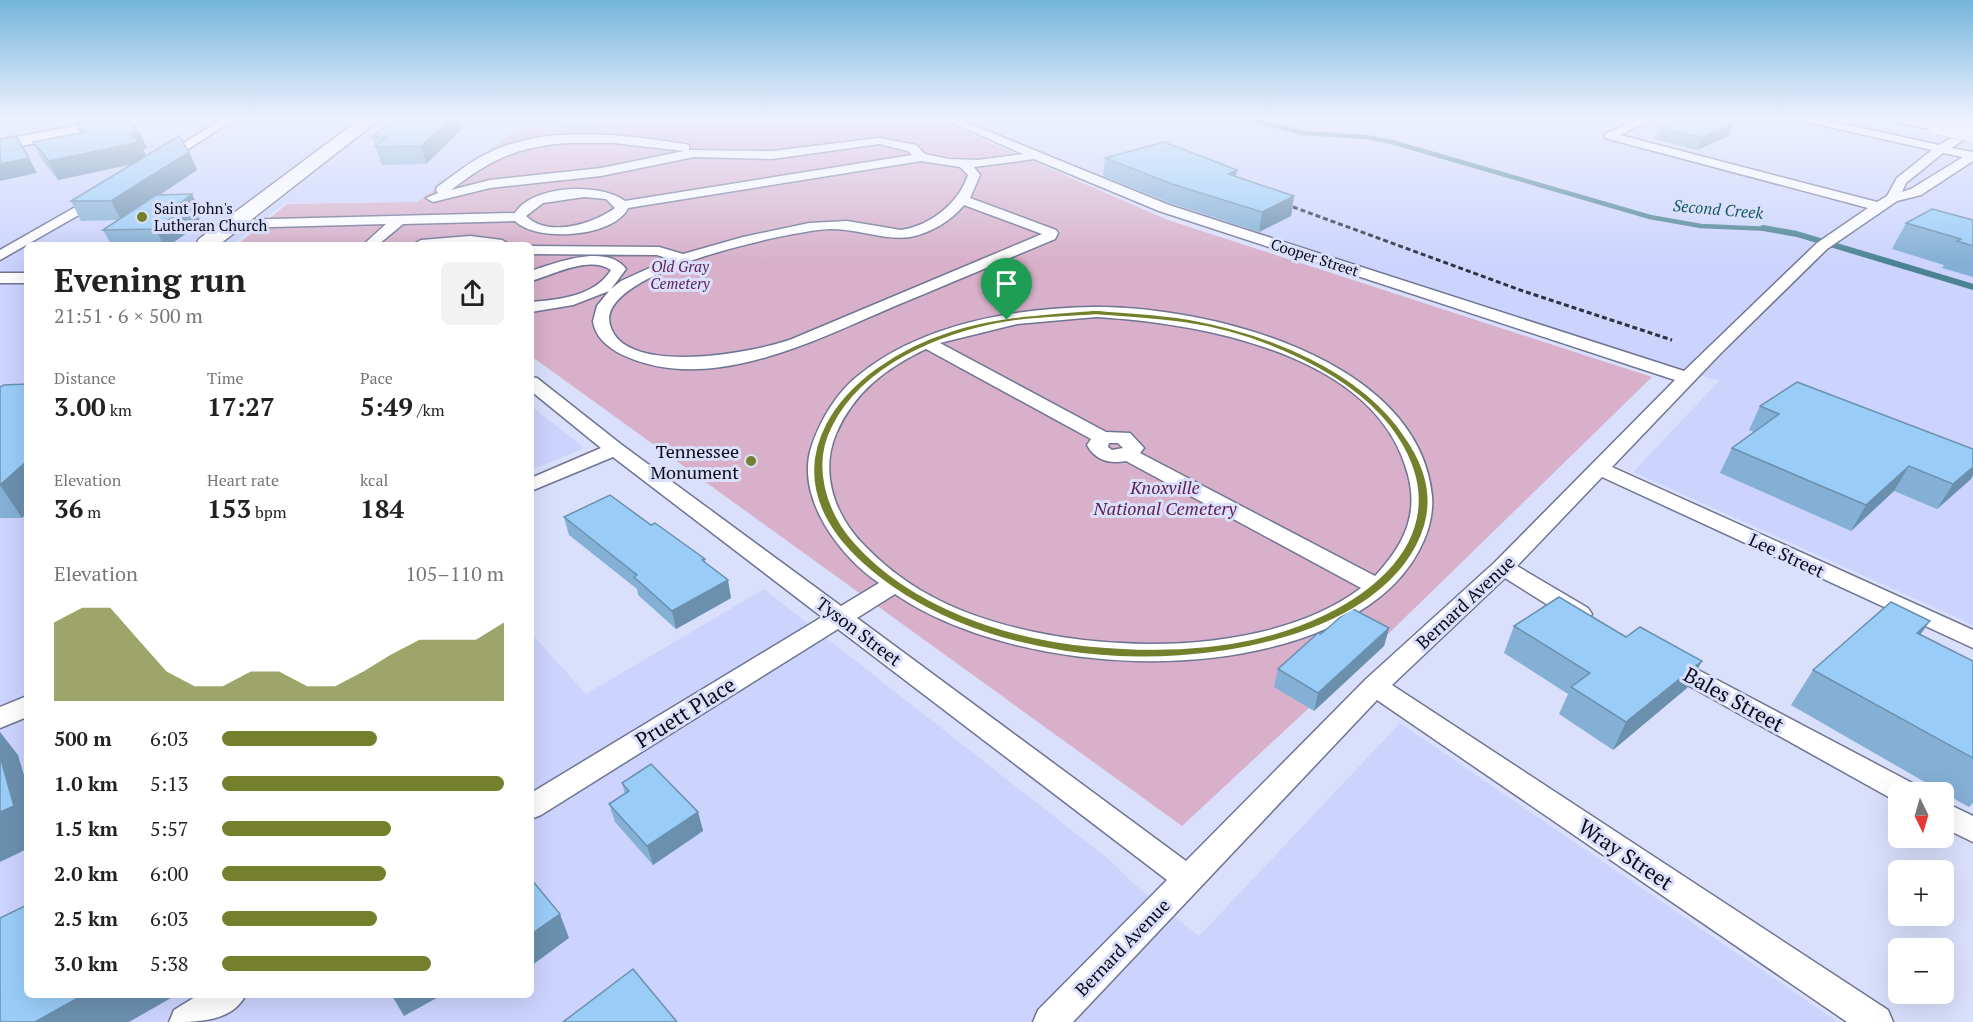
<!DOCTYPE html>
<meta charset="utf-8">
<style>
body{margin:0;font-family:"PT Serif",serif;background:#f2f2f2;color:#222;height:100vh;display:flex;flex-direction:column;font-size:22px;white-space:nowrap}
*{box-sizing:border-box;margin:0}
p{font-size:20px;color:#767676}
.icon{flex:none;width:33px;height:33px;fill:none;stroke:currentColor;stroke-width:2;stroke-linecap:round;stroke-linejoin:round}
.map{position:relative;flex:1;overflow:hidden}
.panel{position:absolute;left:24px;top:242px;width:510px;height:756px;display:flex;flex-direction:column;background:#fff;border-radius:9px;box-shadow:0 6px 24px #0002}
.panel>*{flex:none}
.needle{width:39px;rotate:175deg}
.controls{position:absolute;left:1888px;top:782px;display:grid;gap:12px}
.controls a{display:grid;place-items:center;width:66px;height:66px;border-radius:9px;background:#fff;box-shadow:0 6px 24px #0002;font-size:30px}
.pin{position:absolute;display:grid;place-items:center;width:51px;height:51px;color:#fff;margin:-62px -26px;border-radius:50% 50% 50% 0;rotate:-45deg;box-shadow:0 0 6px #0007}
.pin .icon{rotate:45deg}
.round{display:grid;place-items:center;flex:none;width:63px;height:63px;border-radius:9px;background:#f2f2f2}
.head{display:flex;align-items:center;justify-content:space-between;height:102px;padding:0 30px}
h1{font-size:33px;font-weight:700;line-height:45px}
.stats{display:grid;grid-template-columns:repeat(3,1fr);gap:9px;height:102px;padding:6px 30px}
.stats div{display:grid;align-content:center}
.stats b{font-size:26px;font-weight:700}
.stats small{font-size:16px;font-weight:400}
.stats p{font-size:16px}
.chart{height:168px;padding:12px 30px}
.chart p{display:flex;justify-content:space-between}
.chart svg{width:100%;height:108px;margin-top:6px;fill:#75802c;opacity:.7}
ul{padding:0 30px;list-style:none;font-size:20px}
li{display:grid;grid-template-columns:96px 72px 1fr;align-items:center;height:45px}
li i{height:15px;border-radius:8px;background:#75802c}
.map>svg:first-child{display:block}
.built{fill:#ccd4fe}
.green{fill:#d8b0c9}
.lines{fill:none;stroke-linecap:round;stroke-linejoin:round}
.stream-far1{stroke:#4b8392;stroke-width:4.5}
.stream{stroke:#4b8392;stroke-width:6}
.street-casing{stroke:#6e7493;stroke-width:3}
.secondary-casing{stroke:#6e7493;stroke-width:3}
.primary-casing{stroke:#6e7493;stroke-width:3}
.highway-casing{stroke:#6e7493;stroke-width:3}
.street{fill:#fff;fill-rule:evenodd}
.secondary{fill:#fff;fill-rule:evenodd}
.primary{fill:#fff;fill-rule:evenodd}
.highway{fill:#fff;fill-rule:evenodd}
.rail{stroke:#2f3241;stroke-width:3;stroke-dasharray:5 3;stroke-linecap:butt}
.highway-bridge-casing{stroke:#6e7493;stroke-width:21;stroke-linecap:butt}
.highway-bridge{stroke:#fff;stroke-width:20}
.wall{fill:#84b0d5}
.shaded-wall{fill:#6b90ae}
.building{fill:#99cdf8;stroke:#6b90ae;stroke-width:1.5}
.route{fill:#75802c;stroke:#fff;stroke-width:1.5;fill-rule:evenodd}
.poi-dot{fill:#75802c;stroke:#dae0fc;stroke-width:2}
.labels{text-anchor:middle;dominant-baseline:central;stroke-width:6;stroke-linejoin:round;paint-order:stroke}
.far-poi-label{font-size:15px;fill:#090b17;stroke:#dae0fc;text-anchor:start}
.far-street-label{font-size:15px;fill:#090b17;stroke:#dae0fc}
.far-park-label{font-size:15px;font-style:italic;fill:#5f1e4d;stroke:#dae0fc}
.far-water-label{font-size:16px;font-style:italic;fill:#175a66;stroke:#dae0fc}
.poi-label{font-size:18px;fill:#090b17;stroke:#dae0fc;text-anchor:end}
.park-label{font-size:18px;font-style:italic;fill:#5f1e4d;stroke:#dae0fc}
.street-label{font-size:18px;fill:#090b17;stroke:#dae0fc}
.near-street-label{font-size:21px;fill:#090b17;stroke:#dae0fc}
</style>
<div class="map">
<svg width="1973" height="1022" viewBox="0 0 1973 1022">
<rect width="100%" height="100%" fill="#dae0fc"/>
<!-- built -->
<g class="built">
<path d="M0 119H936L943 122 520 128 417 202 285 203 233 244H27V994H531V633L586 694 764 589 1111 861 1134 884 1199 936 1400 723 1838 1022H0Z"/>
<path d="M959 119H1855L1973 144V625L1633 472 1719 381 1173 208Z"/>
<path d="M531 406 582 446 580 450 531 470Z"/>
</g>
<!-- green -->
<path class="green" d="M943 122 1168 220 1652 377 1381 641 1182 826 531 356V244H238L287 204 417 202 520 128Z"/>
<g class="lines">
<!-- stream-far1 -->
<path class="stream-far1" d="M1249 119 1303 133 1366 137 1392 142 1650 217 1701 226 1771 229"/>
<!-- stream -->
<path class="stream" d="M1763 228 1797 234 1973 287"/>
<defs>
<g id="street">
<path d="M127 119H140L134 122Z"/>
<path d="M222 119H235L165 164 155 161Z"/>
<path d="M772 119H791L768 124 766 122Z"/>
<path d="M943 119H958L1169 205 1684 371 1817 243 1868 208 1605 138V134L1639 119H1652L1620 135 1877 202 1887 196 1897 178 1932 150 1807 122 1802 119H1820L1939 145 1973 126V134L1951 148 1973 152V161L1921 195 1897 201 1827 249 1720 354 1612 467 1973 630V648L1602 477 1517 566 1588 608 1592 614 1588 620 1580 622 1572 620 1505 578 1392 685 1888 1010 1893 1022H1847L1377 700 1073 1022H1033L1038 1010 1167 880 838 629 541 815 531 819V793L822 617 613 457 531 491V478L601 448 531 391V377L537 378 622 445 841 606 879 583C839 556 794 496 812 445 821 419 837 392 859 375 922 324 1015 308 1094 307 1208 306 1419 358 1432 496 1435 534 1410 573 1381 596 1264 690 1015 676 895 594L857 618 1186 861 1366 679 1495 562 1675 380 1159 211 1034 159 974 167 980 175 970 198 1056 230 1058 233 1055 239C1002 261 949 284 895 306 818 339 711 395 625 356 610 349 595 338 593 321L597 306 609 291 573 305 531 312V302C559 300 595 296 611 270 589 255 553 275 531 281V271C556 263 606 243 626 269L611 289 621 281 669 259 657 255 531 254V246L659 247 683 254 743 237 809 223 847 221 901 230C930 226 959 203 968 175L960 167 921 161 628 208C615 237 537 243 515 221L403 224 379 244H364L386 224 234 228 227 224 234 220 515 213C532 185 600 182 625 201L912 155 908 151 879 144 772 159 694 157 601 176 490 188 433 202 426 198 438 193 436 190 437 187C453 176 469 162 486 154 546 124 622 135 685 144L689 145V150L772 151 879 138 916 145 925 154 949 159 978 160 1023 154ZM564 143H614L684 151 601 168 490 180 451 190C490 160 514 148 564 143ZM1943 153 1963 157 1911 189 1902 192 1906 183ZM584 197 606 199 615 208C593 224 548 238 526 216L543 203ZM964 205 1042 234 792 339C757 352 624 378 610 325 595 272 791 231 829 229 856 228 886 241 910 237 931 233 951 221 964 205ZM1096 317C1198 323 1368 352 1405 465 1421 510 1406 543 1375 576L1140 453 1144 448 1130 433 1106 432 940 343 1017 324ZM926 349 1091 439 1087 445C1095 460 1109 464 1126 461L1361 588C1257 667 1039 656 929 595 903 581 881 563 861 542 834 513 820 472 836 434 854 392 886 368 926 349ZM1109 443H1118L1123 448 1112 450 1108 447Z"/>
<path d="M100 193 107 197 105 200 0 260V250Z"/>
<path d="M470 236 502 240 509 244H414L421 240Z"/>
<rect x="0" y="273" width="27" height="10"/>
<path d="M1668 654 1914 784 1918 792H1899V802L1894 800 1659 669 1656 663 1659 657Z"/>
<path d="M27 696V717L0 728V707Z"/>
<path d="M1944 802 1973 816V842L1944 828Z"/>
<path d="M200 994H246C233 1022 198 1022 169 1022L174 1010Z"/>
</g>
<path id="secondary" d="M112 119H142L134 124 0 150V140Z"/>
<path id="primary" d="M360 119H380L220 244H196L199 239Z"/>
<path id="highway" d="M1895 119H1973V125L1946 124 1944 129 1938 130 1898 123Z"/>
</defs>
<!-- street casing -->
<use href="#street" class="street-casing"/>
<!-- secondary casing -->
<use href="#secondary" class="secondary-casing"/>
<!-- primary casing -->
<use href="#primary" class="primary-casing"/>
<!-- highway casing -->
<use href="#highway" class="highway-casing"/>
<!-- street -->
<use href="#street" class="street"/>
<!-- secondary -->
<use href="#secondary" class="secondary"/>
<!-- primary -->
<use href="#primary" class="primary"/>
<!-- highway -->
<use href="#highway" class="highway"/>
<!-- rail -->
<path class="rail" d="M1293 207 1523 291 1672 340"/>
<defs>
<path id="highway-bridge" d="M1938 125 1973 132"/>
</defs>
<!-- highway-bridge casing -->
<use href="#highway-bridge" class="highway-bridge-casing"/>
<!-- highway-bridge -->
<use href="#highway-bridge" class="highway-bridge"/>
</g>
<!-- wall -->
<g class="wall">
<path d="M395 119H458L461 130 426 164 382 165 372 137Z"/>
<path d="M75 122 139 131 147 148 143 149 146 156 197 170 160 195 201 214 198 216 201 223 171 244H111L103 230 117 220 81 221 71 201 133 164 58 180 42 160 33 142 80 133Z"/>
<path d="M1659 127 1729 136 1697 150 1654 139Z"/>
<path d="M1105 158 1236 177 1294 196 1291 216 1259 232 1170 203 1103 176Z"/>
<path d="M1973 220V277L1942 268 1944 265 1892 249 1906 223Z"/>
<path d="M0 387 22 518H0Z"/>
<path d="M1760 406 1971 479 1937 509 1894 491 1851 531 1720 473 1732 448 1754 432 1749 430Z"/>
<path d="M564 517 651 525 705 559V562L731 598 676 629 638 595 637 589 569 535Z"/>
<path d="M1514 626 1626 637 1702 661 1687 688 1613 750 1559 714 1568 694 1504 653Z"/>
<path d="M1389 628 1384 646 1314 711 1274 687 1278 669Z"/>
<path d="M1920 634 1973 661V803L1969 807 1944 793V792H1942L1791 705 1813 670Z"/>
<path d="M622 783 698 812 703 831 653 865 615 822 609 804 625 794Z"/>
</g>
<!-- shaded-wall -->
<g class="shaded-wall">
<path d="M451 119H458L461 130 426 164 421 146Z"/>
<path d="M1734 124 1729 136 1697 150 1701 138Z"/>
<path d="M139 131 147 148 143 149 148 160 146 161 58 180 49 161 129 133Z"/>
<path d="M189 152 197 170 121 220 111 201Z"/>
<path d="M29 158 37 173 0 181V164Z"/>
<path d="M1237 170 1234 189 1228 174Z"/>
<path d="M192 194 201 214 198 216 201 223 171 244H163L156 229 180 203Z"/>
<path d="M1294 196 1291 216 1259 232 1262 212Z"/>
<path d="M27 461V513L22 518 0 485Z"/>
<path d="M1909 466 1894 491 1851 531 1866 505Z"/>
<path d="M1973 467V475L1971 479 1937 509 1953 484Z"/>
<path d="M728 580 731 598 676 629 672 611Z"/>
<path d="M1930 621 1906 655 1917 633Z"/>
<path d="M1389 628 1384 646 1314 711 1318 693Z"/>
<path d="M1702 661 1687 688 1613 750 1626 722Z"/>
<path d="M0 732 18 755 27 785V849L0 862Z"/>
<path d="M698 812 703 831 653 865 647 846Z"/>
<path d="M560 914 569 938 531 966V934Z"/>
<path d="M85 994H178L129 1022H35Z"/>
<path d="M391 994H444L404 1016Z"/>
</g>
<!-- building -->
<g class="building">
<path d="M92 119H126L139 131 129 133 139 142 49 161 33 142 85 132 75 122Z"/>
<path d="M395 119H451L421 146 375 147 387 137H372Z"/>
<path d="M1680 119H1711L1734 124 1701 138 1659 127Z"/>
<path d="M16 136 29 158 0 164V139Z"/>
<path d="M179 136 189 152 111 201H71Z"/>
<path d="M1164 142 1237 170 1228 174 1294 196 1262 212 1172 184 1105 158Z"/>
<path d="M192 194 180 203H192L156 229 103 230 156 195Z"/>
<path d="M1932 209 1973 220V246L1957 241 1961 239 1906 223Z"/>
<path d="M1797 382 1973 449V467L1953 484 1909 466 1866 505 1732 448 1779 414 1760 406Z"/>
<path d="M27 384V461L0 485V387L4 385Z"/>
<path d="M610 495 651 525 655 523 705 559 702 560 728 580 672 611 634 577 637 575 564 517Z"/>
<path d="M1559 597 1626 637 1640 627 1702 661 1626 722 1571 687 1590 673 1514 626Z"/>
<path d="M1891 602 1930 621 1917 633 1973 661V758L1813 670Z"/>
<path d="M1351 608 1389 628 1318 693 1278 669 1318 633 1321 634Z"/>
<path d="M0 756 14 806 0 812Z"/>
<path d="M651 764 698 812 647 846 609 804 629 791 622 783Z"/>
<path d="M531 879 560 914 531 934Z"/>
<path d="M27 905V994H85L35 1022H0V918Z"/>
<path d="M633 969 677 1022H563Z"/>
</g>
<!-- sky -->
<linearGradient id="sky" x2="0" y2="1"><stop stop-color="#74b5db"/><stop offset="0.45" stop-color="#eef1fe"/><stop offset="1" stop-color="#eef1fe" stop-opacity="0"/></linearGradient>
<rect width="1973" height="262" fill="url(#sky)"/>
<!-- route -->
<path class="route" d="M1096 310C1127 313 1158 314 1188 319 1266 333 1361 369 1406 438 1424 464 1434 493 1425 525 1407 586 1343 620 1287 637 1154 677 969 660 862 563 755 466 843 365 951 331 998 316 1047 314 1096 310ZM1096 315C1126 317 1156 319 1185 323 1257 333 1357 375 1397 437 1467 545 1347 619 1253 639 1200 651 1144 651 1090 646 1006 638 912 607 855 543 827 512 812 465 833 426 864 365 942 333 1007 322 1036 317 1067 317 1096 315Z"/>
<!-- markers -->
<g class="poi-dot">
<circle cx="142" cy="217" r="6"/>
<circle cx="751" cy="461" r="6"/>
</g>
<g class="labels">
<!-- far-poi labels -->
<g class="far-poi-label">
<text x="154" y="208">Saint John's<tspan x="154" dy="17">Lutheran Church</tspan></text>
</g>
<!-- far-street labels -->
<g class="far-street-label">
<text transform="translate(1315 257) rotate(18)">Cooper Street</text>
</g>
<!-- far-park labels -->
<g class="far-park-label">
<text x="680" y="266">Old Gray<tspan x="680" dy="17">Cemetery</tspan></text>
</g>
<!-- far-water labels -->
<g class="far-water-label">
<text transform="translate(1718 209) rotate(5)">Second Creek</text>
</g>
<!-- poi labels -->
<g class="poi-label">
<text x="739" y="451">Tennessee<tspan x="739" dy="21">Monument</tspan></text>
</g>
<!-- park labels -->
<g class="park-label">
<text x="1165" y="487">Knoxville<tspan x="1165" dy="21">National Cemetery</tspan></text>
</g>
<!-- street labels -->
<g class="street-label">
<text transform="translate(1787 555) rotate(25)">Lee Street</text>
<text transform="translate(1465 602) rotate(-43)">Bernard Avenue</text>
<text transform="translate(859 631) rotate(37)">Tyson Street</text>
<text transform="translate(1122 947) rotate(-46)">Bernard Avenue</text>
</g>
<!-- near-street labels -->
<g class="near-street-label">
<text transform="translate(1734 699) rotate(29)">Bales Street</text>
<text transform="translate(685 712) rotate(-32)">Pruett Place</text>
<text transform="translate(1626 854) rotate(34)">Wray Street</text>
</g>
</g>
</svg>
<div class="controls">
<a><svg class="needle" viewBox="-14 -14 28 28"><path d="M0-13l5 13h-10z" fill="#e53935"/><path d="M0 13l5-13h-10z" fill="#767676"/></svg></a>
<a>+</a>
<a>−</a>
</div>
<div class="pin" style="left:1007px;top:320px;background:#1e9e55"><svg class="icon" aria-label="arrive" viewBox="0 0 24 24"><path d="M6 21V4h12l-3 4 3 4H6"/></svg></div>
<section class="panel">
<div class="head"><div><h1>Evening run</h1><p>21:51 · 6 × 500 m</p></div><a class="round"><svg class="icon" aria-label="share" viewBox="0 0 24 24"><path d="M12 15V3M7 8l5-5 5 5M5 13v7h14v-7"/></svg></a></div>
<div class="stats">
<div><p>Distance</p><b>3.00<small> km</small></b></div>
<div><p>Time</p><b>17:27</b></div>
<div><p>Pace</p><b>5:49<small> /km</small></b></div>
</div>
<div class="stats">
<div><p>Elevation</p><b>36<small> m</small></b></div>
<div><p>Heart rate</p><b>153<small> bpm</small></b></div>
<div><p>kcal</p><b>184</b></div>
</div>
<div class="chart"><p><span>Elevation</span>105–110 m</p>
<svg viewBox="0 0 160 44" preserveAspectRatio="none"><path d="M0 44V12L10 6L20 6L30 19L40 32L50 38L60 38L70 32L80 32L90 38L100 38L110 32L120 25L130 19L140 19L150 19L160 12V44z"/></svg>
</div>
<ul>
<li><b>500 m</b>6:03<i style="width:55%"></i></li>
<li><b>1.0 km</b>5:13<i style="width:100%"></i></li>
<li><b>1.5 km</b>5:57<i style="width:60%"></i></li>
<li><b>2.0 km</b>6:00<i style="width:58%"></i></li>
<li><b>2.5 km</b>6:03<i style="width:55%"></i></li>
<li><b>3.0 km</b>5:38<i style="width:74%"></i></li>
</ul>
</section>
</div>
